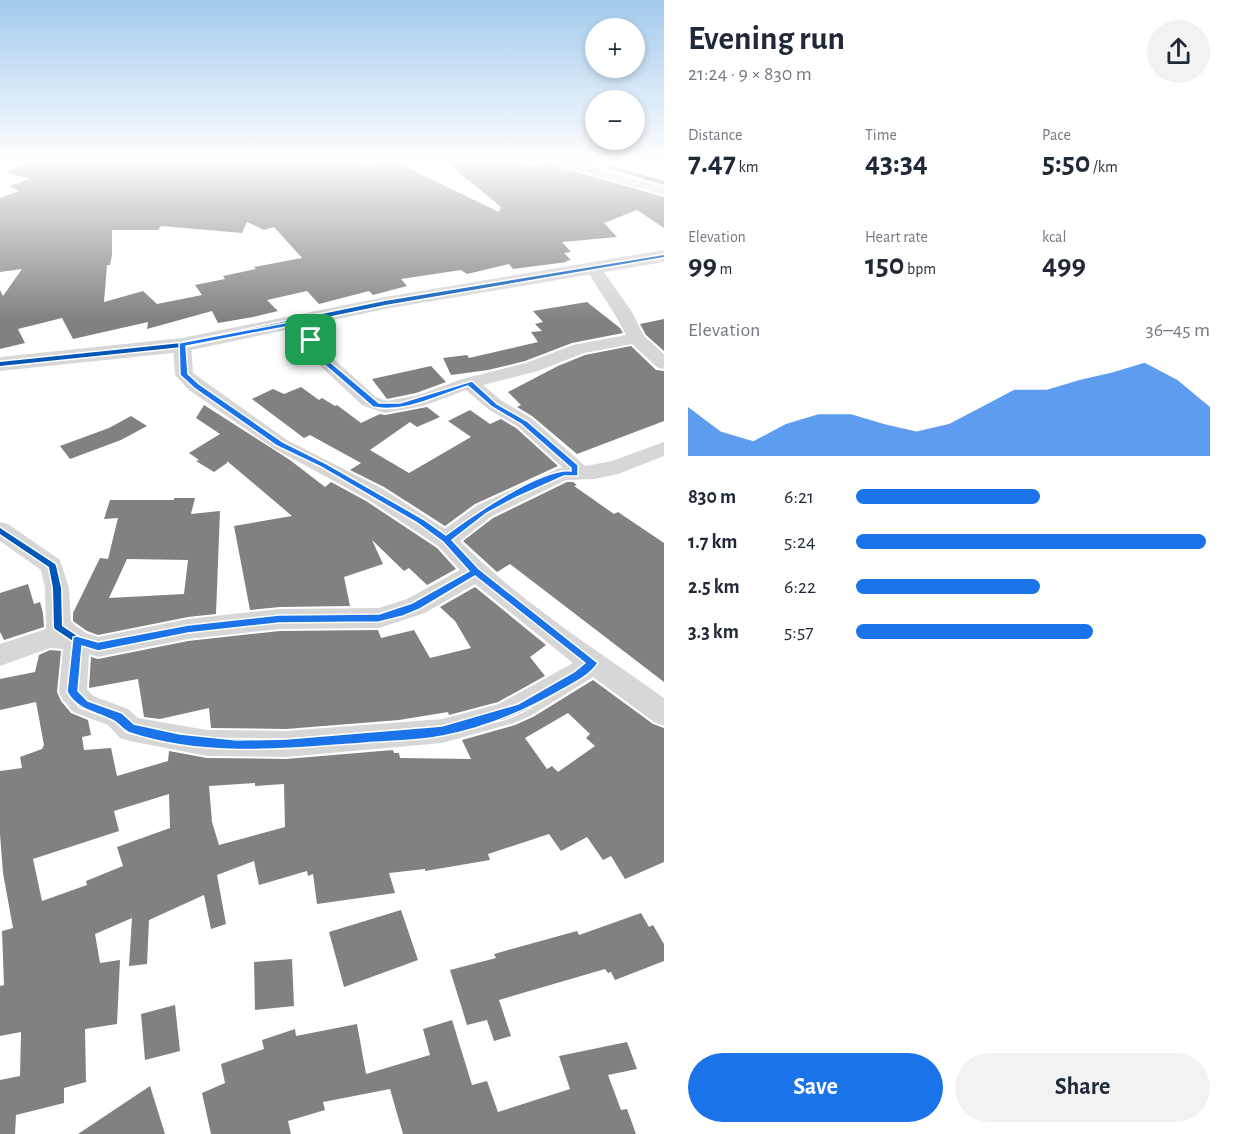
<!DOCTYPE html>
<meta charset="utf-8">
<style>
body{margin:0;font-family:"Alegreya Sans",sans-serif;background:#f2f2f3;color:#1f2937;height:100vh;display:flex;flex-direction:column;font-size:22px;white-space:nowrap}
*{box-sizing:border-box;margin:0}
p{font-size:20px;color:#747a83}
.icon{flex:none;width:33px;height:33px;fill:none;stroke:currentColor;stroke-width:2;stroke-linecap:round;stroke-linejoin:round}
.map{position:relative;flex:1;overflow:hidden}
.side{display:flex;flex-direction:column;background:#fff;width:570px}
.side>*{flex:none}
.buttons{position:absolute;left:585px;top:18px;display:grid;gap:12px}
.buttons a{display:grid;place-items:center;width:60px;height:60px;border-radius:50%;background:#fff;box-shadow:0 3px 9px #0003;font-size:30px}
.pin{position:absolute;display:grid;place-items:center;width:51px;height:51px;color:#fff;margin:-26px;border-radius:12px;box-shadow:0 3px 9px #0006}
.round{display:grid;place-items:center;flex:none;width:63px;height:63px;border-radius:32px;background:#f2f2f3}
.headline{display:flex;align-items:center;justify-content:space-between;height:102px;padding:0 24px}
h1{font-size:33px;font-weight:700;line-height:45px}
.stats{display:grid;grid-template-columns:repeat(3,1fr);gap:9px;height:102px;padding:6px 24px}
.stats div{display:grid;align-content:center}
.stats b{font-size:30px;font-weight:700}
.stats small{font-size:16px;font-weight:400}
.stats p{font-size:16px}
.chart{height:168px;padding:12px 24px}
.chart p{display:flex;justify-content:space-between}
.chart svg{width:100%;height:108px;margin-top:6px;fill:#1a73e8;opacity:.7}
.button{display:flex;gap:12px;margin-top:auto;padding:12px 24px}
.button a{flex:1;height:69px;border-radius:36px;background:#1a73e8;color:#fff;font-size:24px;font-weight:700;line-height:69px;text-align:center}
.button a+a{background:#f2f2f3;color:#1f2937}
ul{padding:0 24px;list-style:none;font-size:20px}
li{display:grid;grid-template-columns:96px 72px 1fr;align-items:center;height:45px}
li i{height:15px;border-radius:8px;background:#1a73e8}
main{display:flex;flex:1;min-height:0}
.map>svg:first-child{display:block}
.building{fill:#818181;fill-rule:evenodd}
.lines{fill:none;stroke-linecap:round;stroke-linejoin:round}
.minor{fill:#d7d7d7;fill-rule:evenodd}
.tertiary{fill:#d7d7d7;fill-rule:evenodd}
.cycleway-casing{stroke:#fff;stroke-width:3}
.cycleway{fill:#0057b8;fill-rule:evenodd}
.route{fill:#1a73e8;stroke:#fff;stroke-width:1.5;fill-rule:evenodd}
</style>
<main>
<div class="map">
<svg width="664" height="1134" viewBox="0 0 664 1134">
<rect width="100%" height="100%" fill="#fff"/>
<!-- building -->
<g class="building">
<path d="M31 161H362L363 167 383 161H393L499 212 501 207 445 161H516L533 167 549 162 555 166 664 197V228L637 210 604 223 617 237 562 242 571 252 564 253 571 260 566 261 567 262 513 269 509 264 467 274 461 270 401 279 407 286 373 295 369 291 319 304 307 291 267 300 278 311 253 317 218 323 212 311 147 329 148 322 73 339 62 318 18 329 25 343 0 349V290L3 296 22 269 0 272V198L19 191 9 186 30 179 5 172ZM247 222 264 230 274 227 302 258 254 267 256 269 223 276 225 279 195 285 202 295 157 304 143 291 104 302 107 265H110L112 255V230H158L161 226 242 233Z"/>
<path d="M612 166 664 181V185L607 168Z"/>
<path d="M587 302 620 328 623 333 572 343 525 361 488 370 451 375 443 358 467 355 469 358 538 342 531 332 542 331 535 324 543 322 533 311Z"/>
<path d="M664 319V351L646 335 640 324Z"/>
<path d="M631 346 656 370 664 371V421L577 454 532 416 517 407 521 405 508 392 558 366 585 355Z"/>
<path d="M431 366 446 382 416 393 387 399 372 379Z"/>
<path d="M301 387 319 400 322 398 335 406 337 405 361 423 380 414 385 415 427 407 440 417 417 427 410 422 370 450 409 473 471 437 448 421 470 410 490 424 501 419 516 428 558 466 475 504 445 526 384 487 350 470 361 463 310 435 304 438 252 399 273 389 284 394Z"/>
<path d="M204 405 290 460 325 487 331 482 366 501 437 548 456 569 427 585 409 568 404 571 372 540 383 564 344 577 350 606 280 607 250 610 234 526 292 516 227 461V463L214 472 196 461 199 460 189 453 220 434 196 418Z"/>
<path d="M131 416 147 426 121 440 70 459 60 446 109 428Z"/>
<path d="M567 482H573L577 485 574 486 614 514 618 512 664 543V682L510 564 497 572 463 541 493 518Z"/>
<path d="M174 498H195L191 514 220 511 216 614 188 617 98 635 87 631 73 621V613L100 558 108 559 118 518 104 519 110 500H174ZM127 559 188 560 184 594 109 598Z"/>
<path d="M28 584 34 604 40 602 43 613 44 627 4 640 0 632V593Z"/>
<path d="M475 587 546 645 530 657 545 676 498 702 449 715 448 712 399 720 286 729 211 728 209 708 160 719 144 717 138 679 89 688 91 657 98 659 188 641 280 631 378 630 381 638 414 630 430 658 471 648 455 621 440 607Z"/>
<path d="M50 650 61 651 57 692 61 701 71 713 88 720 91 735 82 737 84 750 111 748 117 776 168 761 169 751 207 758 286 759 393 750 394 753H399L400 758 471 759 462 740 515 725 533 717 593 680 653 724 664 728V862L625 879 611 856 603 860 587 837 561 851 549 834 488 854 490 860 425 871V869L389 873 395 893 317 904 313 874 308 876 307 871 259 885 254 861 217 875 226 924 211 929 204 895 149 920 147 964 129 966 132 918 95 934 100 963 120 960 117 1024 85 1029 86 1082 64 1088V1103L16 1115 15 1134H0V1080L20 1076 21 1032 0 1036V986L4 985 2 931 13 928 3 873 0 834V771L22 768 20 757 42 749 44 745 36 702 0 710V679L35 672 39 655ZM568 713 590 734 586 738 595 746 558 772 552 766 547 769 525 738ZM255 783V786L284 784 285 827 219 845 212 822 209 786ZM169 794 170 828 117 847 123 866 86 881 87 885 42 901 33 859 119 831 114 811Z"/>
<path d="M401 910 418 960 344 987 329 932Z"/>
<path d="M641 913 649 927 653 925 664 944V961L615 980 611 972 608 973 605 969 499 1000 511 1036 494 1041 487 1020 467 1025 450 970 496 958 494 954 577 931 579 935Z"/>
<path d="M292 959 294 1006 255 1010 254 962Z"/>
<path d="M175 1005 180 1051 145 1060 141 1014Z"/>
<path d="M452 1020 472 1085 487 1081 498 1112 570 1089 559 1056 627 1042 637 1069 608 1075 621 1110 627 1109 636 1134H403L390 1089 323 1102 325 1110 288 1121 291 1134H211L202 1093 225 1083 221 1064 264 1049 262 1040 295 1029 296 1036 357 1024 366 1074 430 1055 423 1029Z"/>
<path d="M150 1086 165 1134H78Z"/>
</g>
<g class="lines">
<!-- minor -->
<g class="minor">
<path d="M554 161H574L664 187V195L556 164Z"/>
<path d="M594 263 599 265 632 312 644 336 664 354V369L658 368 632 344 584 353 538 371 483 385 502 401 531 418 585 466 612 461 664 442V456L618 474 595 479 566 480 492 516 460 541C520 602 595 649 664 698V726L654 722 593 677 532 715 514 723 442 743 286 757 207 756 130 741 120 738 108 725 73 712 63 700 59 692 63 649 50 648 0 666V644L46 629 45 588 41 570 0 541V522L8 524 60 560 69 588 71 622 86 633 98 637 188 619 280 609 379 608 407 599 460 570 438 546 367 499 273 448 189 390 175 375 173 345 176 341H188L191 345 193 373 287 440 383 489 445 529 476 506 562 467 517 426 488 409 466 390 423 406 385 413 378 411 362 405 315 361 298 332 304 316H316L318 320 316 332 328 354 376 397 387 401 419 395 462 379 526 363 573 345 626 335C615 311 598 291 586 268ZM475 584 573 663 499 704 442 719 286 731 207 730 138 718 128 709 93 696 87 689 89 654 98 657 188 639 280 629 379 628 425 613Z"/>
</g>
<!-- tertiary -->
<path class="tertiary" d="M664 250V262L385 309 182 352 0 371V357L182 338 385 297Z"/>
<defs>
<g id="cycleway">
<path d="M664 255V257L385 305 182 347 0 366V362L182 343 385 301Z"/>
<path d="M0 528 55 564 56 566 61 588 62 626 80 638 81 640 77 691 86 701 121 714 132 726 207 739 286 740 442 727 502 712 519 704 574 673 589 661 592 660 595 661 596 663 595 665 580 677 525 710 504 719 442 735 286 748 207 747 130 733 127 732 115 720 80 707 69 692 73 641 55 629 54 627 53 588 49 567 0 534Z"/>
</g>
</defs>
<!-- cycleway casing -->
<use href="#cycleway" class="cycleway-casing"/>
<!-- cycleway -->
<use href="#cycleway" class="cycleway"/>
</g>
<!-- sky -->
<linearGradient id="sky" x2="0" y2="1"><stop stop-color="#a3caec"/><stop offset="0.5" stop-color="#fff"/><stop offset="1" stop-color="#fff" stop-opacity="0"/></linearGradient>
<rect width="664" height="320" fill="url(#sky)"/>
<!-- route -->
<path class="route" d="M310 318 313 320 310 332 323 356 379 403H400L472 381 497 404 527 421 578 465V476H564L515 498 487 513 452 540 479 569 598 663C589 677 571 684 558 692 521 713 484 728 443 736 418 741 391 741 366 743 288 749 205 758 130 733 123 731 119 723 112 720 95 711 78 711 67 692L73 637 77 636 98 642 188 625 279 615 379 614 412 603 469 571 443 542 417 523 321 467 277 446 194 388 180 375 179 343ZM306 323 303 332 318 359 373 407C404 414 439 395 468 386L492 407 521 424 571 468V471C541 468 470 517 446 535L423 519 327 464 283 442 199 384 188 374 186 346ZM475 576 585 663 574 672 518 704 442 726 286 739 237 740 180 734 134 724 122 713 88 701 78 691 82 646 98 651 188 633 279 623 379 622 403 616 420 609Z"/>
</svg>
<div class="buttons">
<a>+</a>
<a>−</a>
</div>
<div class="pin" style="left:311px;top:340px;background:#1e9e55"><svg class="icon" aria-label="arrive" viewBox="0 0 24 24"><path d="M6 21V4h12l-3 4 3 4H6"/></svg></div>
</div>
<section class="side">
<div class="headline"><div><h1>Evening run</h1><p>21:24 · 9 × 830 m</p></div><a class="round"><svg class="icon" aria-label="share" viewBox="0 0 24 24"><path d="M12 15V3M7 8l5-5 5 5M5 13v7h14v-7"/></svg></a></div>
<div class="stats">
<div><p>Distance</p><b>7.47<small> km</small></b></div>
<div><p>Time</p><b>43:34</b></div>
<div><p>Pace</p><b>5:50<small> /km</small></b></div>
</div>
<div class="stats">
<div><p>Elevation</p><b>99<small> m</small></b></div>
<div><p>Heart rate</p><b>150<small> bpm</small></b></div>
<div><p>kcal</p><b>499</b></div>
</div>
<div class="chart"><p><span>Elevation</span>36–45 m</p>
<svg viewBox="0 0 160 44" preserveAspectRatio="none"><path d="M0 44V24L10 34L20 38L30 31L40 27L50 27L60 31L70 34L80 31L90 24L100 17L110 17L120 13L130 10L140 6L150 13L160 24V44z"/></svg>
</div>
<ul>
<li><b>830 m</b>6:21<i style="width:52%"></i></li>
<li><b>1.7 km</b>5:24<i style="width:99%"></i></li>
<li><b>2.5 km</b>6:22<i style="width:52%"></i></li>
<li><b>3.3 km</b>5:57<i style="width:67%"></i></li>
</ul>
<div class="button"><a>Save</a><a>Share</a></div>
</section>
</main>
